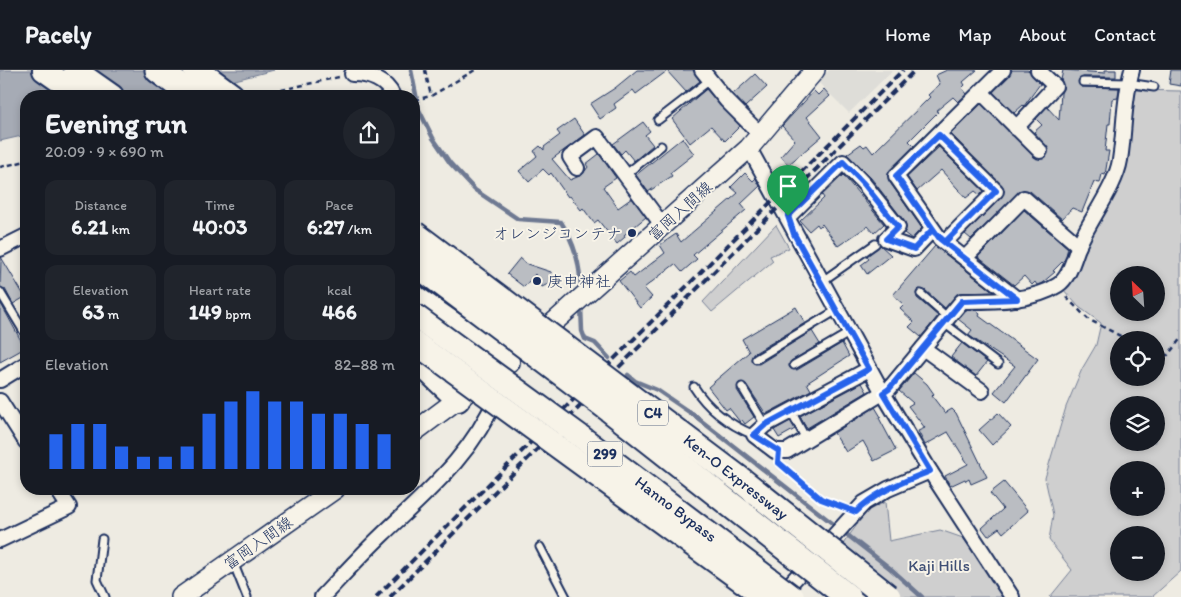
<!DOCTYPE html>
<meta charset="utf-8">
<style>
body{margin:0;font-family:Itim,"Klee One",sans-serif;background:#20242c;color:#f1f3f6;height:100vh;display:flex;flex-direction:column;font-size:19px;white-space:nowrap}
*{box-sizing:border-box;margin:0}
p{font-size:16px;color:#9ea1a6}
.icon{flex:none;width:28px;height:28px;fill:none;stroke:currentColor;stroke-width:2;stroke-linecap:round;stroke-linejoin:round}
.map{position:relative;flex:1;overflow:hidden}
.panel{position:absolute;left:20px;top:20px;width:400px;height:405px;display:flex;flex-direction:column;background:#171b24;border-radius:20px;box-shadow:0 2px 8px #0003}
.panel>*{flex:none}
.needle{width:32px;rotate:335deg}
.controls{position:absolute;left:1110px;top:196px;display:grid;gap:10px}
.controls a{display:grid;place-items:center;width:55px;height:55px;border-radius:50%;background:#171b24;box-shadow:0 2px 8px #0003;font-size:25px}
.pin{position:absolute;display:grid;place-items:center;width:42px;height:42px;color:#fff;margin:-51px -21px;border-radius:50% 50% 50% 0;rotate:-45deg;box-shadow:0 0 5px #0007}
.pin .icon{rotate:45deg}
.round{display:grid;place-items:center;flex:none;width:52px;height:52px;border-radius:26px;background:#20242c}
.headline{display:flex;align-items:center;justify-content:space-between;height:85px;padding:0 25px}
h1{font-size:28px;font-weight:800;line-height:38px}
.stats{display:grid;grid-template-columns:repeat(3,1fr);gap:8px;height:85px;padding:5px 25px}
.stats div{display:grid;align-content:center;border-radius:12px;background:#20242c;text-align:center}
.stats b{font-size:21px;font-weight:800}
.stats small{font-size:14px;font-weight:400}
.stats p{font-size:14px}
.chart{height:140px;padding:10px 25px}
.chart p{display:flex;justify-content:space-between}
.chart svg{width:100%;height:90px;margin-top:5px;stroke:#2563eb;stroke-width:6}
header{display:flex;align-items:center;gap:30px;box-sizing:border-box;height:70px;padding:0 25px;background:#171b24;border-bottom:1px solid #363941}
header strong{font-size:24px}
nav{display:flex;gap:28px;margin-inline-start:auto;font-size:18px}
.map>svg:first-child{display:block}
.built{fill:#deddd8}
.green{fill:#cfcfcf;stroke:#757f96;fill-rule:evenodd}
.water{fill:#a6abb5;stroke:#6e7992}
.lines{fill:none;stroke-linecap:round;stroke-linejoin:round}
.stream{stroke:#6e7992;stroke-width:4.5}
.building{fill:#babdc2;stroke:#1b2f5e}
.service-casing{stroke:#1b2f5e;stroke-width:11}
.minor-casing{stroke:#1b2f5e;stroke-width:18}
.secondary-casing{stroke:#1b2f5e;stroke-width:22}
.trunk-casing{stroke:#1b2f5e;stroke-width:26}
.motorway-casing{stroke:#1b2f5e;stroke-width:29}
.path{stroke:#1b2f5e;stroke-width:2.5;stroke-dasharray:5 4;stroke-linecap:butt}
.service{stroke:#f7f3e8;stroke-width:7}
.minor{stroke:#f7f3e8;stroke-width:14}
.secondary{stroke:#f7f3e8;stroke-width:19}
.trunk{stroke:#f7f3e8;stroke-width:22}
.motorway{stroke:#f7f3e8;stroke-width:25}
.rail{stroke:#1b2f5e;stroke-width:4;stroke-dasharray:8 4;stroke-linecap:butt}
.trunk-bridge-casing{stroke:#1b2f5e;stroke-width:26;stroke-linecap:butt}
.motorway-bridge-casing{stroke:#1b2f5e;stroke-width:29;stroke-linecap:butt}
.trunk-bridge{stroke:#f7f3e8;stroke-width:22}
.motorway-bridge{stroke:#f7f3e8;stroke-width:25}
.route-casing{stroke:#fff;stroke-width:10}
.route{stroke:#2563eb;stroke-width:6}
.poi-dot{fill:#1b2f5e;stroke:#f7f3e8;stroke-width:2}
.labels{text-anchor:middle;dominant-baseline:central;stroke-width:4;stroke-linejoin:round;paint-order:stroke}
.shield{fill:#f7f3e8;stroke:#5d6a87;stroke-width:1}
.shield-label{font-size:15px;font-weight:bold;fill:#1b2f5e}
.street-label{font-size:16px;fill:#1b2f5e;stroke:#f7f3e8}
.poi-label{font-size:16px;fill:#1b2f5e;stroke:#f7f3e8;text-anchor:end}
.park-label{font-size:16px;fill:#3f4f75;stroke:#f7f3e8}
</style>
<header>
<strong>Pacely</strong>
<nav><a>Home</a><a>Map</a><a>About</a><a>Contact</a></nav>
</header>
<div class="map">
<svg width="1181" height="527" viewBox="0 0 1181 527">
<rect width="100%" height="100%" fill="#eeebe2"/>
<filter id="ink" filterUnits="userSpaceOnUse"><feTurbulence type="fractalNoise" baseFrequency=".02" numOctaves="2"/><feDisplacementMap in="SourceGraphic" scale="10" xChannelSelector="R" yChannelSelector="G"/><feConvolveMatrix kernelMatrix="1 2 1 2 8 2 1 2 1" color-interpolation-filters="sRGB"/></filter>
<g filter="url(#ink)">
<!-- built -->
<path class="built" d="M829 0H893L849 43 818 12Z"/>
<!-- green -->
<g class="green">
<path d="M1132 20 1181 21V501L1152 527H1050L1072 500 1049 470 1053 445 1045 408 1066 337 1082 299 1096 275 1101 253 1079 237 1061 217 1098 144ZM1119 205H1156V242H1119ZM1119 270H1156V308H1119ZM1119 335H1156V372H1119ZM1119 400H1156V438H1119ZM1119 465H1156V502H1119Z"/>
<path d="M776 155 789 178 770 186 773 191 712 242 703 232Z"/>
<path d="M885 432 889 471 940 460 963 468 1005 527H869L857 485 843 474 867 441Z"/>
</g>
<!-- water -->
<path class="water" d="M0 0H53L56 3 66 0H274L173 26H26V65L0 71Z"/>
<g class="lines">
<!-- stream -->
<g class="stream">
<path d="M411 0 419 40 433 68 450 93 475 120 518 149 561 152C575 174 580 194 581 220"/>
<path d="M581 236 582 261 585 269 595 273 609 288"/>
<path d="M628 305 635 311 657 320 695 346 891 499 922 527"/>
</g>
</g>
<!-- building -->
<g class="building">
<path d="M637 0H693L700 11 686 22 667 1 636 24 633 20 614 34 616 38 600 49 590 34 615 18Z"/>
<path d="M947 0H977L963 12 965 15 962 18 967 24 958 32 953 27 936 41 938 42 909 71 914 76 888 104 889 111 922 158 912 169 904 163 906 159 905 152 871 108 847 84 861 74 864 77 867 75 873 83 930 27 928 25 940 14 936 5Z"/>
<path d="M1012 0H1028L1040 14 1024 36 1023 35 1014 43 993 22 1009 6Z"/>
<path d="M1063 0 1105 3V0H1116V7H1083L1078 11 1082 17 1119 18 1118 28 1112 29 1110 54H1108L1105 81H1109L1105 105 1102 104 1100 113 1094 112 1082 142 1072 138 1062 149 1030 121 1022 120 971 169 965 164 1002 127 1004 119 951 64 981 34 1034 87 1043 89 1046 87 1049 79 1034 62 1042 55 1036 49 1047 37 1059 50 1061 23 1064 17 1061 10Z"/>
<path d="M1171 0H1181V16L1169 14Z"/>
<path d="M755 4 767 17 745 37 733 24Z"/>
<path d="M706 19 740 56 725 71 711 56 690 73 672 49Z"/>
<path d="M824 19 830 26 807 47 822 66 788 95 781 86 795 70 782 56 814 21 818 25Z"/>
<path d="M574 49 585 65 552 89 570 110 582 105 588 97 586 94 599 84 616 108 603 117 618 138 632 128 646 147 624 165 625 167 617 174 598 150 594 153 583 138 581 140 570 126 568 127 551 103 549 105 543 99 529 112 519 101 537 86 534 81 540 76 544 80V77L560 65 557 61Z"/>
<path d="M643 52 650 61 645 65 653 75 634 91 625 80 621 84 613 74Z"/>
<path d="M682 68 694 84 670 103 672 106 648 122 636 105Z"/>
<path d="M939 77 984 121 980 125 975 121 966 128 941 100 917 121 907 107Z"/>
<path d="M745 103 753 111 756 108 760 116 741 134 746 140 693 185 697 189 682 202 675 194 644 218 652 227 640 238 619 211 630 202 634 207 665 183 660 175 676 164 681 172 738 123 731 117Z"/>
<path d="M843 105 884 154 874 163 868 156 838 176 822 154 819 157 817 154 809 161 800 151 824 128 822 125Z"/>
<path d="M1024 140 1068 178 1065 189 1053 201 1055 202 1042 213 1037 215 1035 212 1032 215 1024 206 1014 215 978 187Z"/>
<path d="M880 175 891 185 867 204 861 195 869 189 867 186Z"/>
<path d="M935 176 994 222 959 223 945 238 925 220 919 219 916 223 917 228 938 246 921 267 909 257 914 252 900 239 904 235 893 225Z"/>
<path d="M1 187 25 227 13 234 5 219 0 217Z"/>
<path d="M520 188 527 194 551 202 554 211 542 217 535 204 524 217 507 204Z"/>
<path d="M0 232 25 278 0 292Z"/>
<path d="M796 237 805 253 753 284 751 289 753 293 759 294 812 261 820 274 791 291 789 296 791 299 797 300 842 273 849 286 807 313 811 320 766 344 746 314 739 313 737 320 754 347 745 354 742 350 740 352 729 338 726 340 708 317 749 282 742 269Z"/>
<path d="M966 240H975L980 244 979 246 1038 289 1006 332 994 322 1015 296 968 265 972 260 958 249Z"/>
<path d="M962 273 987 292 976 306 951 287Z"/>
<path d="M914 303 927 314 934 324 932 326 945 343 952 339 956 343 987 407 971 414 969 409 966 411 965 409 950 416 945 406 968 394 948 362 925 375 918 361 925 358 908 336 913 333 899 321Z"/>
<path d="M862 313 867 322 807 358 804 354 800 346Z"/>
<path d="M875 337 881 347 879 348 896 380 874 391 863 371 846 382 834 363Z"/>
<path d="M998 343 1011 357 992 375 979 360Z"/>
<path d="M790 351 795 359 779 368 774 360Z"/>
<path d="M1004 412 1028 441 1003 463 999 458 988 466 982 458 1003 439 990 423Z"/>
</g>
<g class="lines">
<defs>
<g id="service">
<path d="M1083 12 1128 13 1154 17"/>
<path d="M658 50 710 10"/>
<path d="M625 105 661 76"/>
<path d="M821 212 875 174"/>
<path d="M0 222 26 265"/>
<path d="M921 224 948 248"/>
<path d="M944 253 998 294"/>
<path d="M756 289 837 240"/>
<path d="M794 295 849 263"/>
<path d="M694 317C708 339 730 355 754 365"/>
<path d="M742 317 765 355"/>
<path d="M791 341 806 369"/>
<path d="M102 469 97 510 105 527"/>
<path d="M540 477 566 527"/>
<path d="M233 492 247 527"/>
</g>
<g id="minor">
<path d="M702 0 726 30 760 64"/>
<path d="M1003 0 896 106 940 169 1017 229"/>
<path d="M352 4C369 4 386 10 393 26"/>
<path d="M981 22 1040 81"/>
<path d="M1016 58 1055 16 1038 0"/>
<path d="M939 65 996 121 945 172"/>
<path d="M749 78 883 323 930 401 1012 527"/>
<path d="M577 98 570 87 597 67 663 156"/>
<path d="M788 147 843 92 864 114 898 157 886 169 914 179 932 160"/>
<path d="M0 179 26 166"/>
<path d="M965 188 1024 128 1079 176"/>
<path d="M923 278 982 321"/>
<path d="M869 299 765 355 754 365 775 381H787L889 319 962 231C992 231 1032 232 1058 215 1070 207 1074 187 1079 175 1090 149 1116 116 1120 90 1125 59 1123 32 1132 0"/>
<path d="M0 310 26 294"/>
<path d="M0 331 26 372"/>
<path d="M0 470 69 437 57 419"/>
<path d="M779 526 864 433 888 419 930 401"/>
<path d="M322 527C342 506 362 484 383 464 429 420 472 385 497 326"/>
</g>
<g id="secondary">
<path d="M534 270 749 78 815 0"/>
<path d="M414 362 469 321"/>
<path d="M181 527 335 419"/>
</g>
<g id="trunk">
<path d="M44 0 81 26"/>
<path d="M75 0 112 26"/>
<path d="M414 226 508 292"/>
<path d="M414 288 458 330"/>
</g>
<g id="motorway">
<path d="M158 0 193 26"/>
<path d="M196 0 231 26"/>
</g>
</defs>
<!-- service casing -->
<use href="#service" class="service-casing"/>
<!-- minor casing -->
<use href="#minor" class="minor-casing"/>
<!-- secondary casing -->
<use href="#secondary" class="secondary-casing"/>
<!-- trunk casing -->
<use href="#trunk" class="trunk-casing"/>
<!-- motorway casing -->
<use href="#motorway" class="motorway-casing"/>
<!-- path -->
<g class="path">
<path d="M425 0 431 26"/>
<path d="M255 26 339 7"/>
<path d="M414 30 431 26 475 0"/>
<path d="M0 97 26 91"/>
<path d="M1066 227 1088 249 1128 270"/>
<path d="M1156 281 1161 285H1168L1181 268"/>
<path d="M781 394 821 429 843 437"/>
</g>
<!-- service -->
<use href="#service" class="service"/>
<!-- minor -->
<use href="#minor" class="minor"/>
<!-- secondary -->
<use href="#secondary" class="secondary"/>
<!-- trunk -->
<use href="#trunk" class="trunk"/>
<!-- motorway -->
<use href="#motorway" class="motorway"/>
<!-- rail -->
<g class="rail">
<path d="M376 527 903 0"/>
<path d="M390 527 915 0"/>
</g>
<defs>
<g id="trunk-bridge">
<path d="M414 245 580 366 793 527"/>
<path d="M414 272 764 527"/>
</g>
<g id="motorway-bridge">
<path d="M414 164 742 411 888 527"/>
<path d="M414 192 608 338 848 527"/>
</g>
</defs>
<!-- trunk-bridge casing -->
<use href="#trunk-bridge" class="trunk-bridge-casing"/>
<!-- motorway-bridge casing -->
<use href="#motorway-bridge" class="motorway-bridge-casing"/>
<!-- trunk-bridge -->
<use href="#trunk-bridge" class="trunk-bridge"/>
<!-- motorway-bridge -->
<use href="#motorway-bridge" class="motorway-bridge"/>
</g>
</g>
<g class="lines" filter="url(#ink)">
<defs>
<path id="route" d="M788 146 794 164 869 299 765 355 754 365 779 381 778 392 821 429 856 442C876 421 904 412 930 401L883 323 889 319 962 231 1017 229 940 169 896 106 939 65 996 121 945 172 932 160 914 179 886 169 898 157 864 114 843 92 788 146"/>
</defs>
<!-- route casing -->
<use href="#route" class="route-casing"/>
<!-- route -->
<use href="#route" class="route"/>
</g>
<!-- markers -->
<g class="poi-dot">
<circle cx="632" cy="163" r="5"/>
<circle cx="537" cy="211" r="5"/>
</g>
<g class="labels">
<!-- shield labels -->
<g class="shield">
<rect x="638" y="330.5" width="30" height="25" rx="4"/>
<rect x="587.5" y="371.5" width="35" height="25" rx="4"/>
</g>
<g class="shield-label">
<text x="653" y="343">C4</text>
<text x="605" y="384">299</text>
</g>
<!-- street labels -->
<g class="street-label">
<text transform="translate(680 141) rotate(-42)">富岡入間線</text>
<text transform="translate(736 407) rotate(38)">Ken-O Expressway</text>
<text transform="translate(676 439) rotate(37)">Hanno Bypass</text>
<text transform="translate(258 473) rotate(-35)">富岡入間線</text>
</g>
<!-- poi labels -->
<g class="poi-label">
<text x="622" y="163">オレンジコンテナ</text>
<text x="547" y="211" text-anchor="start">庚申神社</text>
</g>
<!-- park labels -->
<g class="park-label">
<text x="939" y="495">Kaji Hills</text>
</g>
</g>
</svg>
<div class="controls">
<a><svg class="needle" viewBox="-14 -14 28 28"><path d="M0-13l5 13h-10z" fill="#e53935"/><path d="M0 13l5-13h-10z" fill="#9ea1a6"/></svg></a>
<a><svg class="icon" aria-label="locate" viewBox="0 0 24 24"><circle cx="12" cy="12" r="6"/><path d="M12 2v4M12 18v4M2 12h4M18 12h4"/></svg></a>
<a><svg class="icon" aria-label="layers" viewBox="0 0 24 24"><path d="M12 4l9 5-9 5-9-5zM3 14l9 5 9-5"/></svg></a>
<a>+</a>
<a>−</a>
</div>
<div class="pin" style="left:788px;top:146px;background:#1e9e55"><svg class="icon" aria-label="arrive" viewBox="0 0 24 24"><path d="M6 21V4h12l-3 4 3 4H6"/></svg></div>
<section class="panel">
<div class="headline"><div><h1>Evening run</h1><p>20:09 · 9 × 690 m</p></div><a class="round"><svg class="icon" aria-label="share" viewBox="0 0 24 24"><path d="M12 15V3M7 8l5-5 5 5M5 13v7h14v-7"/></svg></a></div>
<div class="stats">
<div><p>Distance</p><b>6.21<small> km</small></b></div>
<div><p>Time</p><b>40:03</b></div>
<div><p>Pace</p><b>6:27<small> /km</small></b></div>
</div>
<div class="stats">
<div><p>Elevation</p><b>63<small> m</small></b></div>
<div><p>Heart rate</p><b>149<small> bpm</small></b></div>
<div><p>kcal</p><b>466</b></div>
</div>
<div class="chart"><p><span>Elevation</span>82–88 m</p>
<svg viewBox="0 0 160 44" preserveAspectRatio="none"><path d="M5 44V27M15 44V22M25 44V22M35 44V33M45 44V38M55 44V38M65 44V33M75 44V17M85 44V11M95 44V6M105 44V11M115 44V11M125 44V17M135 44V17M145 44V22M155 44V27"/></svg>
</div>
</section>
</div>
